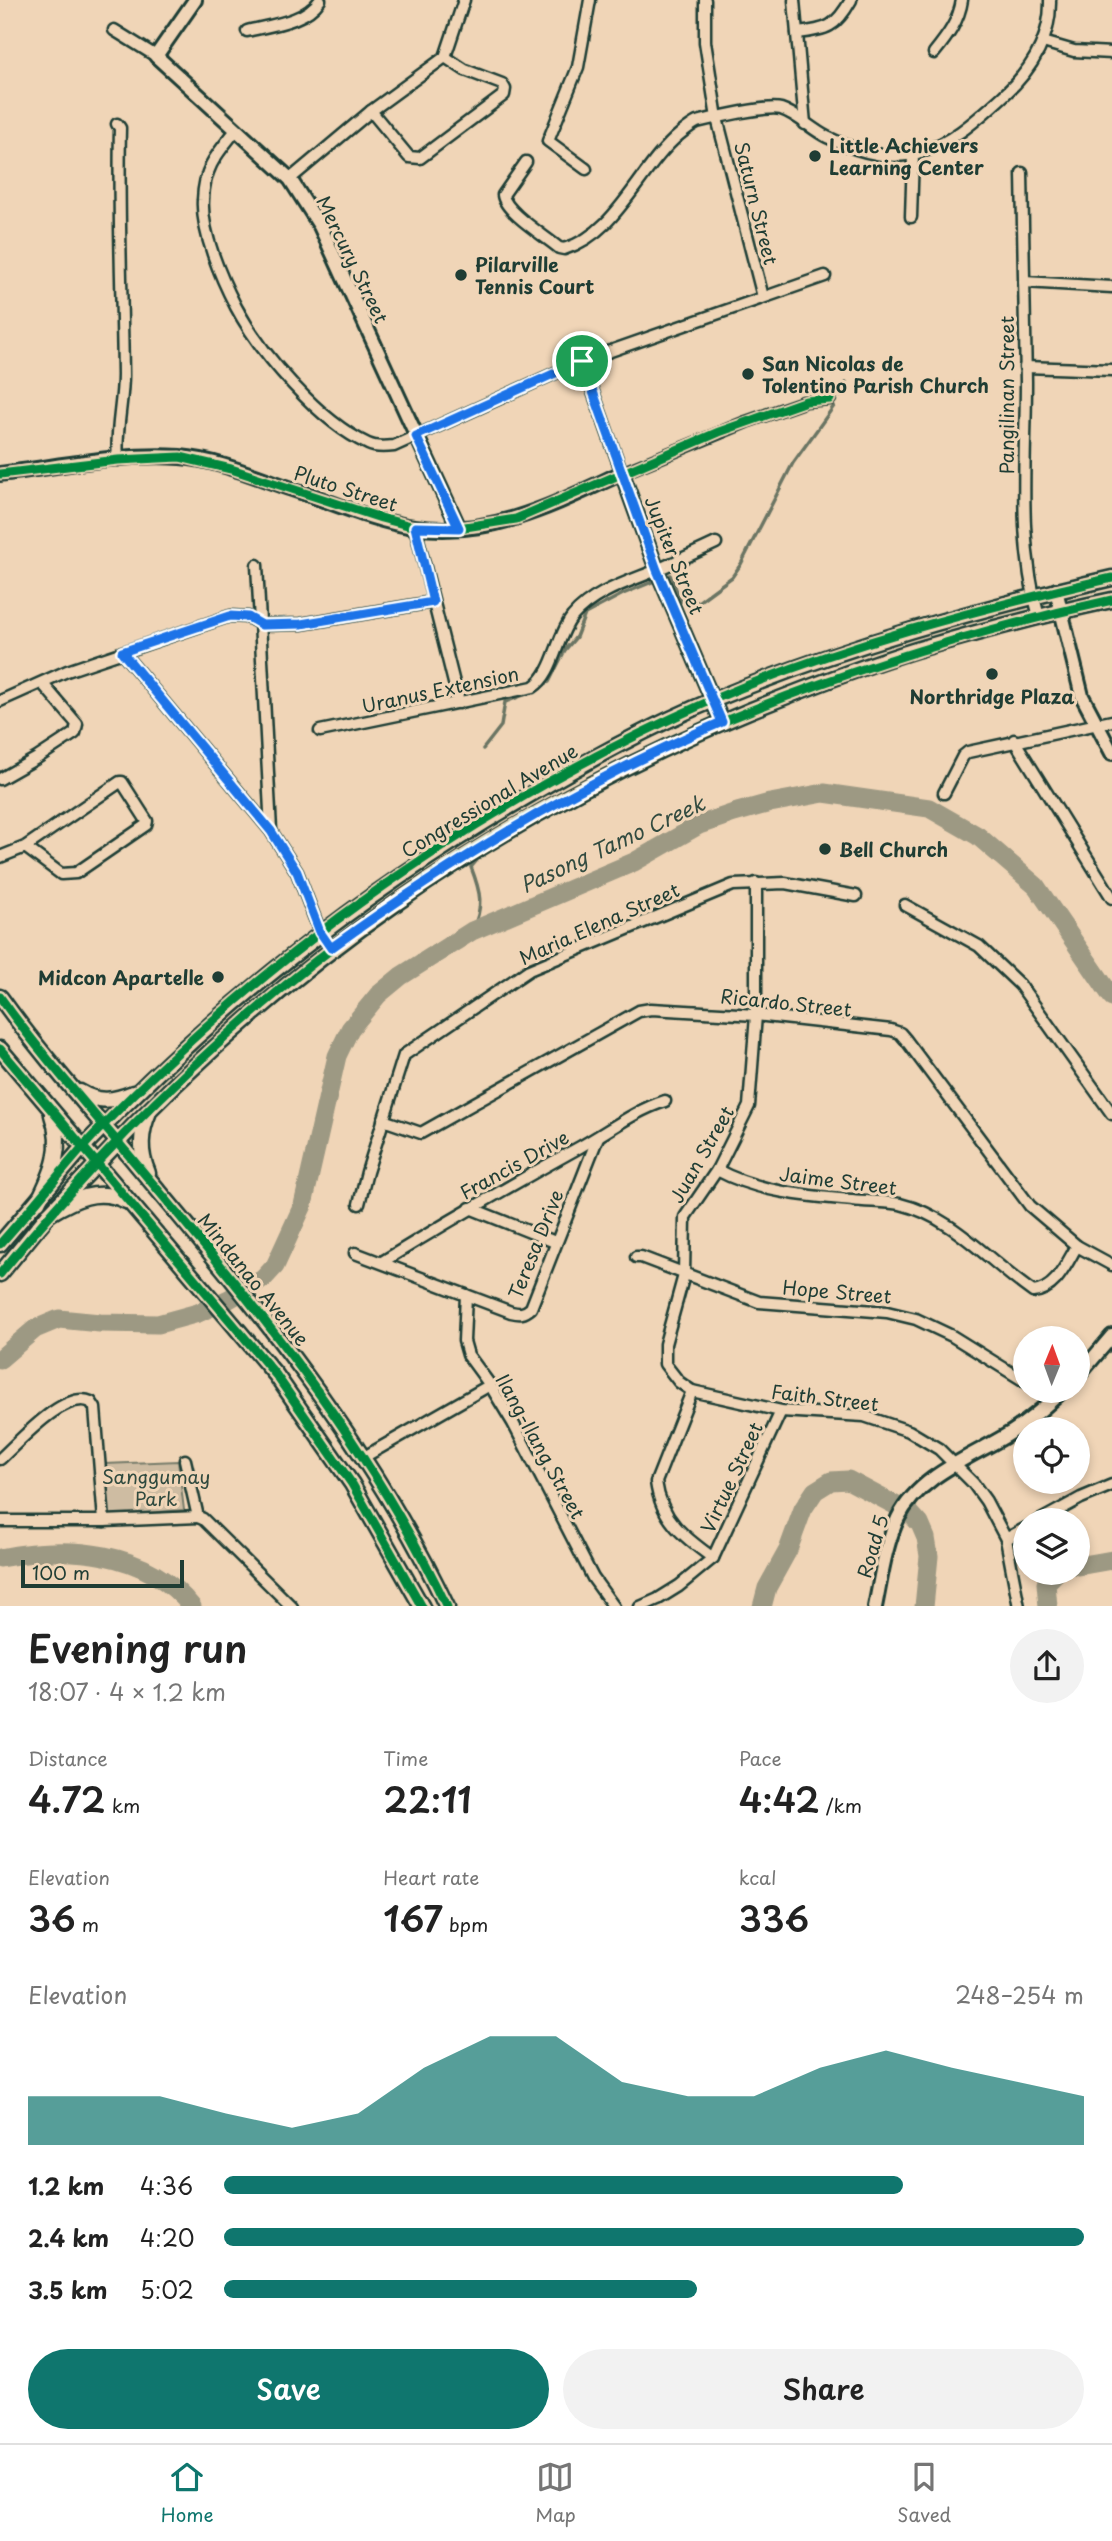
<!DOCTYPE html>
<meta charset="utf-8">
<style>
body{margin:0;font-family:"Playpen Sans",sans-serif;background:#f2f2f2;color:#222;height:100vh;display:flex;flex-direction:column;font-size:26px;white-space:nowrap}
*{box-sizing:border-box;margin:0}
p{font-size:23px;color:#767676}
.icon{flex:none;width:38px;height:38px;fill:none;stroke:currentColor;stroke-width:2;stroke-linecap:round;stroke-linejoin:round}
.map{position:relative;height:1606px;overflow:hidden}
.sheet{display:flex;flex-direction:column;background:#fff;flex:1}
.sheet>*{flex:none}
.needle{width:46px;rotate:1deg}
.fabs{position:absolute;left:1013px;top:1326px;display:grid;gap:14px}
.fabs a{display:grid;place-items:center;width:77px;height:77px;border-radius:50%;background:#fff;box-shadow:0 4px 10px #0003;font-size:35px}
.scale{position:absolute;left:21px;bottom:18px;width:163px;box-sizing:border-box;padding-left:7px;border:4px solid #1f3d34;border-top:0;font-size:19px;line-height:24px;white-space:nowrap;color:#1f3d34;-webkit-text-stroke:5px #f0d5b7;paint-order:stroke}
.pin{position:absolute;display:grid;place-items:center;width:60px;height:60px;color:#fff;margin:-30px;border:4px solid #fff;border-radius:50%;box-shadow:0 2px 7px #0007}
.round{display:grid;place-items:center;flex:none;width:74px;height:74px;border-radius:37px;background:#f2f2f2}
.overview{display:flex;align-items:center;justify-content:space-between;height:119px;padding:0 28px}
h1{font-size:38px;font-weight:600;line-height:52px}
.figures{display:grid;grid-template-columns:repeat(3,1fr);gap:10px;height:119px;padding:7px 28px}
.figures div{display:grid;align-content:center}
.figures b{font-size:35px;font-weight:600}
.figures small{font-size:19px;font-weight:400}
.figures p{font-size:19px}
.chart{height:196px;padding:14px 28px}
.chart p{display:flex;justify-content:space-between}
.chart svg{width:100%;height:126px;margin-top:7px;fill:#0f766e;opacity:.7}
.primary-button{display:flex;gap:14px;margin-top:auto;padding:14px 28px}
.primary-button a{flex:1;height:80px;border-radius:42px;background:#0f766e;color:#fff;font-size:28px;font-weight:600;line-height:80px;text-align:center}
.primary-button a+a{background:#f2f2f2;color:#222}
ul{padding:0 28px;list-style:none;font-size:23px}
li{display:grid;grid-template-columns:112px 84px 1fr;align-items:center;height:52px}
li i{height:18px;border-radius:9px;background:#0f766e}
.tab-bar{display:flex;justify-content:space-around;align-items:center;height:98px;border-top:2px solid #e0e0e0;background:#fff;font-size:19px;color:#767676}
.tab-bar a{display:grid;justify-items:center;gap:4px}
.tab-bar .on{color:#0f766e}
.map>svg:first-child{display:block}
.green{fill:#cebca2;stroke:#767c6b;stroke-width:2}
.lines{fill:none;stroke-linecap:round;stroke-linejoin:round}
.stream{stroke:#6b7463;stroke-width:3.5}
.river{stroke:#9d9983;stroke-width:19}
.minor-casing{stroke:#1f3d34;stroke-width:15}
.tertiary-casing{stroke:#1f3d34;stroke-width:18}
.secondary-casing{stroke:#1f3d34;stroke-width:19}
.primary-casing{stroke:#1f3d34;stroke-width:19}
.minor{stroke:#f0d5b7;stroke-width:10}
.tertiary{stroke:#f0d5b7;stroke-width:12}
.secondary{stroke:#f0d5b7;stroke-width:14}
.primary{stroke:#f0d5b7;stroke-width:14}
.cycleway-casing{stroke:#f0d5b7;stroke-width:13}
.cycleway{stroke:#00873e;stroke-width:9}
.route-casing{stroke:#fff;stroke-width:14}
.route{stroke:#1a73e8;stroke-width:9}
.poi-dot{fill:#1f3d34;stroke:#f0d5b7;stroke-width:2.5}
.labels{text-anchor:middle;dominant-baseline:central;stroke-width:6;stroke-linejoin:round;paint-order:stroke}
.poi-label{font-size:19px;font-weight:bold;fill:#1f3d34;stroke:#f0d5b7;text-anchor:start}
.street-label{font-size:19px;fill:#1f3d34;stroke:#f0d5b7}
.park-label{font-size:19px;fill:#304a3f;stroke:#f0d5b7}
.water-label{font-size:21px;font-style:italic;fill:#324b40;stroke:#f0d5b7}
</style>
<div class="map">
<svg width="1112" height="1607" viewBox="0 0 1112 1607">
<rect width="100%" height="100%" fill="#f0d5b7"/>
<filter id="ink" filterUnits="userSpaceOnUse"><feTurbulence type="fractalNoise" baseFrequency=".0143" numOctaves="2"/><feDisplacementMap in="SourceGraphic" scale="14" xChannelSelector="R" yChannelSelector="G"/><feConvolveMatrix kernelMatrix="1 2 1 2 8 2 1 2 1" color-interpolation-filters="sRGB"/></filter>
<g filter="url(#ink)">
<!-- green -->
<path class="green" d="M178 1461 184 1510 109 1516 105 1464Z"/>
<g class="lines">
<!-- stream -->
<g class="stream">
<path d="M841 396 846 383"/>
<path d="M670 575 681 601 698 602 732 577 741 564 793 463 834 406"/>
<path d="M541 686 549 682 565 650 576 637 585 614 623 594 657 580"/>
<path d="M483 749 501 726 505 702 531 692"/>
<path d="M472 931C484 906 481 893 471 867L483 853"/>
</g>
<!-- river -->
<g class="river">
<path d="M0 1359 35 1329 59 1319 100 1323 158 1324 198 1313 229 1299 263 1279 275 1266 303 1205 337 1056 350 1029 378 995 401 976 472 931 634 862 699 825 734 813 770 803 824 793 929 808 978 836 1036 886 1112 997"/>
<path d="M0 1558C67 1545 146 1549 192 1607"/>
<path d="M1078 1566 1112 1560"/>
<path d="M762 1607 767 1588 788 1550 803 1509 815 1491 831 1481 848 1480 910 1513 920 1524 926 1538 929 1556 924 1607"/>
<path d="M1048 1607 1046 1583 1056 1573"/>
</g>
<defs>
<g id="minor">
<path d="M705 0V42L717 118 763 297"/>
<path d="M794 0 805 124"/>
<path d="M114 30 156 56"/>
<path d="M247 31C271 25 305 22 320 0"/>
<path d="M797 33C827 30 836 27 851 0"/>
<path d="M1043 42 1074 51 1112 53"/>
<path d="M934 53C947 37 959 21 962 0"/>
<path d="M371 111 409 157 420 158 504 95 505 89 502 84 465 70 445 57"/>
<path d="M117 124 120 128C118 210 122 293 123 375 123 404 115 431 118 460"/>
<path d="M236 130C217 154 204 167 203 200 201 232 221 278 236 307 261 354 320 422 368 444 376 448 386 447 394 446L582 361 825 276"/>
<path d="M526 162 503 195C505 212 545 236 559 248L564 249C618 233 639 168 680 134 685 130 691 125 697 122 713 118 768 105 781 109 797 114 811 129 827 137 906 175 942 152 1002 97 1031 71 1051 40 1050 0"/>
<path d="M586 169 548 141 578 67 590 0"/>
<path d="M1022 173C1023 243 1025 312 1026 382 1026 461 1017 540 1039 617"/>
<path d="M290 179 371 111 445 57 464 0"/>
<path d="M911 217 913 155"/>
<path d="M1024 282 1112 287"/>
<path d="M582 361 622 473 746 422 806 401 830 399"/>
<path d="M1025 367 1112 370"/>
<path d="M415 527 459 703"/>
<path d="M257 565 271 830"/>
<path d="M122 652 271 831 297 872 320 932 331 948"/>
<path d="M0 701 67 671 230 616 248 617 262 625 301 624 433 602"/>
<path d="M320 731 533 687C554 674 556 637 572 617 593 592 628 582 657 570 677 561 697 552 716 543"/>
<path d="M1014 740 1112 898"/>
<path d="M0 779 37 758 75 733 77 724 42 683"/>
<path d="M944 793 963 756 968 752 1112 721"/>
<path d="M0 857 25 847 120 782H122L147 821 146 825 76 873 61 874 25 847"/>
<path d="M756 883V1015L749 1106 717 1170 685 1217 684 1275 665 1344V1364L679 1382 692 1391 781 1411 864 1416 909 1431 939 1449 973 1483 986 1501 1006 1539 1019 1607"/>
<path d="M905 905 979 946 1020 985 1112 1114"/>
<path d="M383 1120 421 1133 639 1011 651 1009 756 1015 891 1030 900 1033 906 1040 1030 1206 1077 1246 1112 1265"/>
<path d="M717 1170C758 1192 806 1196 852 1200 867 1202 884 1201 900 1204 954 1217 989 1262 1033 1292 1056 1290 1066 1264 1077 1246"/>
<path d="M359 1204 367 1172 404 1055 529 970 733 885 785 883 856 896"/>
<path d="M470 1208 555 1242"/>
<path d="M355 1253 511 1312C520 1314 524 1314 531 1308L598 1137"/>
<path d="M636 1257H641L759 1302 887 1312 916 1319 952 1336 1026 1382"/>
<path d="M382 1262C447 1222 513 1184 580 1147 609 1131 634 1111 665 1101"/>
<path d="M466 1295 464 1341 468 1355 490 1385 513 1423 593 1578 614 1607"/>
<path d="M692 1391 656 1482C661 1520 684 1537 713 1558"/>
<path d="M1040 1391 1052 1400"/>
<path d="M364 1457 490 1385"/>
<path d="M0 1459C19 1442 65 1389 91 1402L95 1408 104 1521"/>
<path d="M185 1460 198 1517 203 1519 292 1607"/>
<path d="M0 1521H104L198 1517"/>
<path d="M1039 1521 1081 1498 1112 1485"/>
<path d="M1006 1539 1026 1528"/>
<path d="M640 1607 658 1599 679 1586 713 1558 781 1411"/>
</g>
<g id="tertiary">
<path d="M195 0 156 56 290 179 320 226 459 528"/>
<path d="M0 474C59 467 120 453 180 457 218 460 256 477 292 489 332 502 373 521 414 527 491 538 555 504 622 473L657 570 722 722"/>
<path d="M1056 590 1082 696 1112 753"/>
<path d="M1078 1376 1112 1336"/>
<path d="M875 1607C881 1578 885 1545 898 1518 919 1476 969 1458 1007 1435 1027 1423 1045 1407 1062 1391"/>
</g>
<g id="secondary">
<path d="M0 1244 82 1148"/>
<path d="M0 1274 49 1214 97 1164"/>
</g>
<g id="primary">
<path d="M0 997C39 1052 84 1102 127 1153 247 1296 367 1437 447 1607"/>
<path d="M0 1049 276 1375 352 1484 422 1607"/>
<path d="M80 1092C98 1103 114 1101 133 1093"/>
<path d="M82 1148C215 1009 358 895 524 798 586 762 649 726 716 699 844 646 977 609 1112 578"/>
<path d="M97 1164C283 964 496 816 749 711 804 689 860 667 916 650 981 631 1046 614 1112 600"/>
<path d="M148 1173C139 1152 140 1133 149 1112"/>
<path d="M38 1202C53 1172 64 1148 52 1115"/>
<path d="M49 1214C74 1199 98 1187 126 1201"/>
</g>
</defs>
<!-- minor casing -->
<use href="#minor" class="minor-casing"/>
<!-- tertiary casing -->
<use href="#tertiary" class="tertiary-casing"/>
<!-- secondary casing -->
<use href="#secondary" class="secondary-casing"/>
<!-- primary casing -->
<use href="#primary" class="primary-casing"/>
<!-- minor -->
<use href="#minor" class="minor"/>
<!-- tertiary -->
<use href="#tertiary" class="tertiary"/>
<!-- secondary -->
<use href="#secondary" class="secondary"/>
<!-- primary -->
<use href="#primary" class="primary"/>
<defs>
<g id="cycleway">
<path d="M0 474 118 460 180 457 231 469 381 518 415 527 459 528 516 519 719 432 806 401 830 399"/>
<path d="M0 997C39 1052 84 1102 127 1153 247 1296 367 1437 447 1607"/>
<path d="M0 1049 276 1375 352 1484 422 1607"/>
<path d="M0 1244C28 1213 54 1180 82 1148 114 1112 150 1078 186 1045 340 903 520 785 712 700 840 645 977 609 1112 578"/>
<path d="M0 1274C168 1068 375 889 615 771 773 693 940 638 1112 600"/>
</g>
</defs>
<!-- cycleway casing -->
<use href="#cycleway" class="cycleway-casing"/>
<!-- cycleway -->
<use href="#cycleway" class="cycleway"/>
</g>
</g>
<g class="lines" filter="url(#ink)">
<defs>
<path id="route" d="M582 361 657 570 722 722C582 781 454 859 331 948L320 932 297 872 271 831 122 652 230 616 248 617 262 625 301 624 433 602 415 527 459 528 416 436Z"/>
</defs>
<!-- route casing -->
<use href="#route" class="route-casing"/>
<!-- route -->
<use href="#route" class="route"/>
</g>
<!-- markers -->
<g class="poi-dot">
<circle cx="815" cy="156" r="7"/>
<circle cx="461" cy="275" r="7"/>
<circle cx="748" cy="374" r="7"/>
<circle cx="992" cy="674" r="7"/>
<circle cx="825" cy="849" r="7"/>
<circle cx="218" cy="977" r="7"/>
</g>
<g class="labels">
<!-- poi labels -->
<g class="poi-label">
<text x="829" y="145">Little Achievers<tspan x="829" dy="22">Learning Center</tspan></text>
<text x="475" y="264">Pilarville<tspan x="475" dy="22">Tennis Court</tspan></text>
<text x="762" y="363">San Nicolas de<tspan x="762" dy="22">Tolentino Parish Church</tspan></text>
<text x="992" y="696" text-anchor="middle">Northridge Plaza</text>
<text x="839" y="849">Bell Church</text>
<text x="204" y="977" text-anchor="end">Midcon Apartelle</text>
</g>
<!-- street labels -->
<g class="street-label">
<text transform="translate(757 203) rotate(76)">Saturn Street</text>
<text transform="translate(353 259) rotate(64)">Mercury Street</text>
<text transform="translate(1006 395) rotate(-90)">Pangilinan Street</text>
<text transform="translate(346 488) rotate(18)">Pluto Street</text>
<text transform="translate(675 555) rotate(68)">Jupiter Street</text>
<text transform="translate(440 689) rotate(-12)">Uranus Extension</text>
<text transform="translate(489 800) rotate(-31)">Congressional Avenue</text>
<text transform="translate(599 923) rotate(-24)">Maria Elena Street</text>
<text transform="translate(786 1002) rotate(6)">Ricardo Street</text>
<text transform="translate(701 1154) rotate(-60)">Juan Street</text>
<text transform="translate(514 1164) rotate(-29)">Francis Drive</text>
<text transform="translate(838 1180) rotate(7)">Jaime Street</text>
<text transform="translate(535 1244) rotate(-68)">Teresa Drive</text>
<text transform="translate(254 1279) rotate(51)">Mindanao Avenue</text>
<text transform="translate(837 1291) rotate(5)">Hope Street</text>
<text transform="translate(825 1397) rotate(7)">Faith Street</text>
<text transform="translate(541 1446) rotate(61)">Ilang-Ilang Street</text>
<text transform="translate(731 1477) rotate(-65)">Virtue Street</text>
<text transform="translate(872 1546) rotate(-73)">Road 5</text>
</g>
<!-- park labels -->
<g class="park-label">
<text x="156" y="1476">Sanggumay<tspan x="156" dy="22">Park</tspan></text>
</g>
<!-- water labels -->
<g class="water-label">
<text transform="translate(612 843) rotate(-25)">Pasong Tamo Creek</text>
</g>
</g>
</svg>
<div class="fabs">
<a><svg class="needle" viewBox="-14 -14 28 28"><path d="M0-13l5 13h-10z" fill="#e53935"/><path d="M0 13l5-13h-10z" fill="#767676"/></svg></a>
<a><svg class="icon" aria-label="locate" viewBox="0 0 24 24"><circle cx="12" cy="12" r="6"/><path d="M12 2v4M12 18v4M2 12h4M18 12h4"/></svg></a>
<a><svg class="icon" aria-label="layers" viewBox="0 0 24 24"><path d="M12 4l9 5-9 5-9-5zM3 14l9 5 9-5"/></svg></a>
</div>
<div class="scale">100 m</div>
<div class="pin" style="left:582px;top:361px;background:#1e9e55"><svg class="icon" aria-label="arrive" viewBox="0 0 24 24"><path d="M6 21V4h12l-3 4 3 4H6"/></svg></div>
</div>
<section class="sheet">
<div class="overview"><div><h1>Evening run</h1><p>18:07 · 4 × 1.2 km</p></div><a class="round"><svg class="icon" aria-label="share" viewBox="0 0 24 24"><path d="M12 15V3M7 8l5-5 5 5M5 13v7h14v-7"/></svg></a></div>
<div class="figures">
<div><p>Distance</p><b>4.72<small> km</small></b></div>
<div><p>Time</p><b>22:11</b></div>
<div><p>Pace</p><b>4:42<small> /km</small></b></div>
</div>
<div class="figures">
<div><p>Elevation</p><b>36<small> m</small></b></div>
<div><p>Heart rate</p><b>167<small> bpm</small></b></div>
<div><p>kcal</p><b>336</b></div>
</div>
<div class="chart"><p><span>Elevation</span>248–254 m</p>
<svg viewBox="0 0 160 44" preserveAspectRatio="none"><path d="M0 44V27L10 27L20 27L30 33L40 38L50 33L60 17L70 6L80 6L90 22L100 27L110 27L120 17L130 11L140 17L150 22L160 27V44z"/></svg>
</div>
<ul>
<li><b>1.2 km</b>4:36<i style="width:79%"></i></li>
<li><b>2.4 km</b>4:20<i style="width:100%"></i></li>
<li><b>3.5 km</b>5:02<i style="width:55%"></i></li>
</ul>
<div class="primary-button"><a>Save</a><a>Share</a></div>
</section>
<nav class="tab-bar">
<a class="on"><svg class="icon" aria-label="home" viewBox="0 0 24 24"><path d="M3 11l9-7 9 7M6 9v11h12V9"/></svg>Home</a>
<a><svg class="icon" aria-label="map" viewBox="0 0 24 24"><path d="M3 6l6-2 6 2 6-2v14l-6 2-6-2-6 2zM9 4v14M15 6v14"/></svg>Map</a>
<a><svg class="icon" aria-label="saved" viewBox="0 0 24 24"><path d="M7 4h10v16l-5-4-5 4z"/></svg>Saved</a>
</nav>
